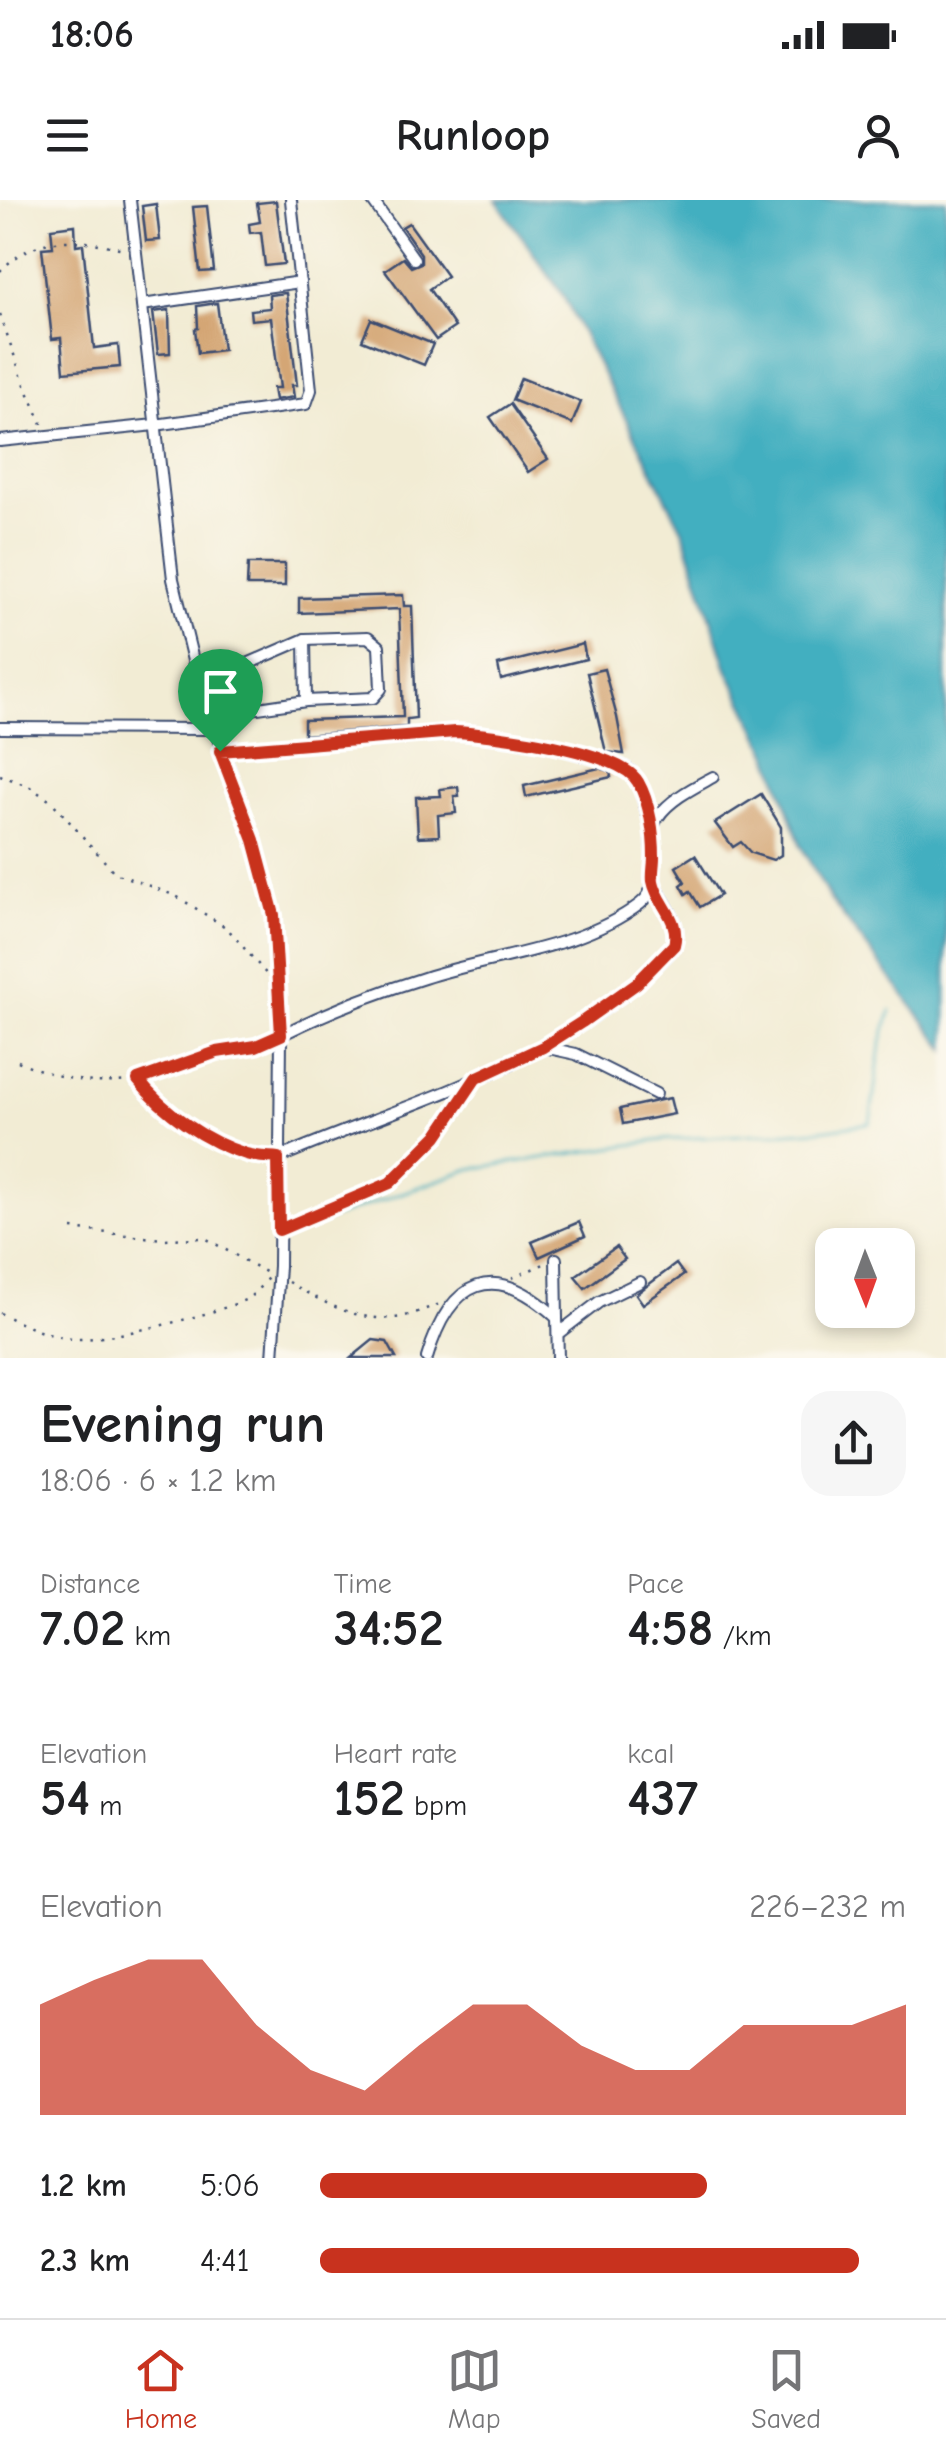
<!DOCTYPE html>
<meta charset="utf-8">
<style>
body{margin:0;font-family:"Comic Neue",sans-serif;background:#f6f6f6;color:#202124;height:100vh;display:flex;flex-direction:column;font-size:38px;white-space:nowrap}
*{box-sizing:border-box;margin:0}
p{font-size:32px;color:#757577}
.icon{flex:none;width:55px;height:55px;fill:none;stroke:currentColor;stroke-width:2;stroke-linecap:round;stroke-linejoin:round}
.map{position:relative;height:1158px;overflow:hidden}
.details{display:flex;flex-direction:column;background:#fff;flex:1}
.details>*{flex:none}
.needle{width:65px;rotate:179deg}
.buttons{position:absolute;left:815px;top:1028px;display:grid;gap:20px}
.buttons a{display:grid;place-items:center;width:100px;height:100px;border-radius:20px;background:#fff;box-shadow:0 5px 15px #0003;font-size:50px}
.pin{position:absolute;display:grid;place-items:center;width:85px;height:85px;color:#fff;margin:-102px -42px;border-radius:50% 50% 50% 0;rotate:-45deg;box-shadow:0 0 10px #0007}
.pin .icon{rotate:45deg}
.round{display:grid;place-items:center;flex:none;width:105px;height:105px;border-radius:30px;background:#f6f6f6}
.summary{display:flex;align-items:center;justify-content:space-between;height:170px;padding:0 40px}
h1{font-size:55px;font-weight:600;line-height:75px}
.figures{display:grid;grid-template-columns:repeat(3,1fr);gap:15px;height:170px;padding:10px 40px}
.figures div{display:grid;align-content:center}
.figures b{font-size:50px;font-weight:600}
.figures small{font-size:28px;font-weight:400}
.figures p{font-size:28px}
.chart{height:280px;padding:20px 40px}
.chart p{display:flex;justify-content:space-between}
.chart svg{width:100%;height:180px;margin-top:10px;fill:#c8321e;opacity:.7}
ul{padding:0 40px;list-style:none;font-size:32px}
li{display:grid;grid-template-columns:160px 120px 1fr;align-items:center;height:75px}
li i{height:25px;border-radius:12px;background:#c8321e}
.status{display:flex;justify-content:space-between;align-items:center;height:70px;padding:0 50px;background:#fff;direction:ltr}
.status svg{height:28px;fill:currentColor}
header{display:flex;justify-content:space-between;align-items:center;height:130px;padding:0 40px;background:#fff;font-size:45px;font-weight:600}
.menu{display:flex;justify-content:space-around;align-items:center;height:140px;border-top:2px solid #e0e0e0;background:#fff;font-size:28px;color:#757577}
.menu a{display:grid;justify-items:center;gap:5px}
.menu .current{color:#c8321e}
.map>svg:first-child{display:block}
.water{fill:#42afc0;stroke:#2e6f8f;stroke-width:2.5}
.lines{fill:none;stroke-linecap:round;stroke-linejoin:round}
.stream{stroke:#42afc0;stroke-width:2.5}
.building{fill:#d4a674}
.minor-casing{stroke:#3b4b70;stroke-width:14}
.path{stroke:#3b4b70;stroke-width:2.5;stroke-dasharray:2.5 8;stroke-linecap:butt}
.minor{stroke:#fff;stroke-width:10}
.route-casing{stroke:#fff;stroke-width:20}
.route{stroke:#c8321e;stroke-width:12}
</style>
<div class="status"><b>18:06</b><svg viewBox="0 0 49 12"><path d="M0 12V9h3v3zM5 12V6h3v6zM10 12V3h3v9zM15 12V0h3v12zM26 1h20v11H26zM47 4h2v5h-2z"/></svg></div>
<header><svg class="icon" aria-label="menu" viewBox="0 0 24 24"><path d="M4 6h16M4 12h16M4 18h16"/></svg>Runloop<svg class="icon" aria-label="person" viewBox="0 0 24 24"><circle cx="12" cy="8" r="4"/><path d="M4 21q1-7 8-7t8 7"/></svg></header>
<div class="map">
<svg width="946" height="1158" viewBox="0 0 946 1158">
<rect width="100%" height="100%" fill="#fbf7ec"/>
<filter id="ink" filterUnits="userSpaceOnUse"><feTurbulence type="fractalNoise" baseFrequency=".01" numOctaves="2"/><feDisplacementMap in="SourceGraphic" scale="20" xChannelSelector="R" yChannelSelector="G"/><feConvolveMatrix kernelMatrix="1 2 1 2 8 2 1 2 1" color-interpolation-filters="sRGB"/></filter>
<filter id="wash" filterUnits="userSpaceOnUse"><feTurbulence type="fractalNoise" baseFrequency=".0048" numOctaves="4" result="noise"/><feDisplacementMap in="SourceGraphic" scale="40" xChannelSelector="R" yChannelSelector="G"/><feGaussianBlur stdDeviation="2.25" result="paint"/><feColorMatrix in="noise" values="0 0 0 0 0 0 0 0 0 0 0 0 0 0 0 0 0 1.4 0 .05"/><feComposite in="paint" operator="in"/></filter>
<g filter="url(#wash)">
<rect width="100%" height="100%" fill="#f2ecd4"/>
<!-- water -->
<path class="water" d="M496 0H946V850L830 699 801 646 770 557 727 469 683 331 562 94Z"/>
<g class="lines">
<!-- stream -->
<path class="stream" d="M283 1035 470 969 662 940 821 930 870 923 881 845 891 810"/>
</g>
<g id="blocks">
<!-- building -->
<g class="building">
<path d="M276 1 284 64 265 66 261 32 250 33 249 24 260 22 257 3Z"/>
<path d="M156 4 160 40 146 41 142 6Z"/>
<path d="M207 6 214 71 200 72 193 7Z"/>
<path d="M409 23 447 76 429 89 455 127 436 140 385 70 403 58 411 67 421 63V54L402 27Z"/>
<path d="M75 25 76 45 83 44 94 148 118 145 120 167 64 172 61 138 52 139 42 48 53 47 51 28Z"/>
<path d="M286 93 297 185H292L294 197 275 200 273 188H280L271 118 251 120 250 110 270 108 269 95Z"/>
<path d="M217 103 223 150 198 153 195 129 198 128 197 106Z"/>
<path d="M169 110 170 153 158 154 153 112Z"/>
<path d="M371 119 433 144 424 165 362 140Z"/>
<path d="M521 178 581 202 572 224 512 200Z"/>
<path d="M510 204 548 259 528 272 490 217Z"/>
<path d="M248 364H285V386H247Z"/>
<path d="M403 395 404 406H412L416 518 407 519V527L304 535V520L403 517 399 409 299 413V398Z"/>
<path d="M583 444 586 459 501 480 498 465Z"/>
<path d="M604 469 617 517 624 554 606 552 587 473Z"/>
<path d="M599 568 610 571 611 577 526 597 524 586Z"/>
<path d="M458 587 459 596H454L456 613 438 615 439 636 418 637 416 597 441 596 440 589Z"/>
<path d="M761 594 781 627V655L773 660 751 653 741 642 733 647 715 623Z"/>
<path d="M695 655 720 695 700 707 690 691 686 694 681 685 685 682 676 667Z"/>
<path d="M670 898 674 914 623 924 620 909Z"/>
<path d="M579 1022 585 1036 539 1057 532 1042Z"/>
<path d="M616 1047 625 1059 585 1088 575 1076Z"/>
<path d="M676 1064 684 1075 643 1104 636 1094Z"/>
<path d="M373 1140 387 1142 396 1158H351Z"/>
</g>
</g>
</g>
<g filter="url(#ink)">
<use href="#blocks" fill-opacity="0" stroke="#3b4b70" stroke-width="2.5"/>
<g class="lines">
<defs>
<g id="minor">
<path d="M130 0 173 379 199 485 254 640 274 715 281 835 279 1066 273 1158"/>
<path d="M372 0 414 59"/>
<path d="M142 105 300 82"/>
<path d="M0 241 155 225 306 204 311 190 291 0"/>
<path d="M305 439 306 501"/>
<path d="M199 485 305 439 368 437 379 446 381 489 373 498 306 501 210 515"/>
<path d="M0 528 213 529"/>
<path d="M220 551 455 532 541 543 617 564 630 571 639 583 652 629"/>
<path d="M281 835C327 812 375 793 424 778 495 755 579 750 640 704 669 682 640 642 658 617 670 599 695 587 713 577"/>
<path d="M544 847 576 854 656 894"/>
<path d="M278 958C403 904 545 869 648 773 657 764 674 752 676 738 679 720 661 698 653 682"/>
<path d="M556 1059 557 1118"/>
<path d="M560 1132 599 1102 640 1082"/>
<path d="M427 1158C450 1079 494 1059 557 1118L558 1158"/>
</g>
</defs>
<!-- minor casing -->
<use href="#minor" class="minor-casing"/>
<!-- path -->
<g class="path">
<path d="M0 71C38 33 75 38 124 49"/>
<path d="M0 114 22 178 43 226"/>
<path d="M0 575 30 587 52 602 115 673 176 696 227 728 268 776"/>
<path d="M18 861C70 884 114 890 168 871 185 865 201 856 219 852 237 847 254 847 271 839"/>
<path d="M139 882C169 918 220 951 267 957"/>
<path d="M289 1026 390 983 437 936 466 894"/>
<path d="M72 1029 162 1039 205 1038 270 1075"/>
<path d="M512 1078 546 1063"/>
<path d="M288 1082C322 1102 360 1124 401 1117 415 1114 427 1108 440 1104"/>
<path d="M0 1113C22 1124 47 1137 73 1139 107 1141 216 1114 247 1099 255 1094 262 1084 269 1077"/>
</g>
<!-- minor -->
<use href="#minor" class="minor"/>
</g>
</g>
<g class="lines" filter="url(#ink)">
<defs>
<path id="route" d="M455 532C492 534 620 550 638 582 650 603 654 634 654 657 654 665 652 674 653 681 657 704 681 719 674 745L637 783 582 822 543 847 476 878 437 936 390 983 279 1030 278 958C268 957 255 957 246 954 206 942 163 912 138 880L217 852 256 846 281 835 274 715 254 640 220 551Z"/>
</defs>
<!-- route casing -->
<use href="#route" class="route-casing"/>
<!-- route -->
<use href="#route" class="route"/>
</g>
</svg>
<div class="buttons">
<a><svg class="needle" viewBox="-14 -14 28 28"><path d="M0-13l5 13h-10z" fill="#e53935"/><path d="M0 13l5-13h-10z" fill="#757577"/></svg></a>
</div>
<div class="pin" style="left:220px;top:551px;background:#1e9e55"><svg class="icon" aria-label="arrive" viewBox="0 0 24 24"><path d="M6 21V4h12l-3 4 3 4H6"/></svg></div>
</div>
<section class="details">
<div class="summary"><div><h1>Evening run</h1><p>18:06 · 6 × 1.2 km</p></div><a class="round"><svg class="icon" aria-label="share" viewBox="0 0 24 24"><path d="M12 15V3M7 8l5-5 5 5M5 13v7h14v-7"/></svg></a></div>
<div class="figures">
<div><p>Distance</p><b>7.02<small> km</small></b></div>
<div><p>Time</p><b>34:52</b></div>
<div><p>Pace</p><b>4:58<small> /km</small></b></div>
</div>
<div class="figures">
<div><p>Elevation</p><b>54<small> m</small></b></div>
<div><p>Heart rate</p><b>152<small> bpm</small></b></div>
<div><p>kcal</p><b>437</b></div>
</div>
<div class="chart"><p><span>Elevation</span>226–232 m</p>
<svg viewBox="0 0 160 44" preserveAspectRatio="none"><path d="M0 44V17L10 11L20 6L30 6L40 22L50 33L60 38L70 27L80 17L90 17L100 27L110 33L120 33L130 22L140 22L150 22L160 17V44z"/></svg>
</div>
<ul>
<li><b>1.2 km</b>5:06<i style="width:66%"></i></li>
<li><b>2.3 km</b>4:41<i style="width:92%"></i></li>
</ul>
</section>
<nav class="menu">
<a class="current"><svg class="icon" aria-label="home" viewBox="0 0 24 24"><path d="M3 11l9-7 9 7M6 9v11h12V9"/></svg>Home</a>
<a><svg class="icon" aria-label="map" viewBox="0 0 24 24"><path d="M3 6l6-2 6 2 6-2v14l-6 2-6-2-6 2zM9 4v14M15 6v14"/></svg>Map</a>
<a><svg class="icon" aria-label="saved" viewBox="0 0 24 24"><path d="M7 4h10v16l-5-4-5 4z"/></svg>Saved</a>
</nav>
